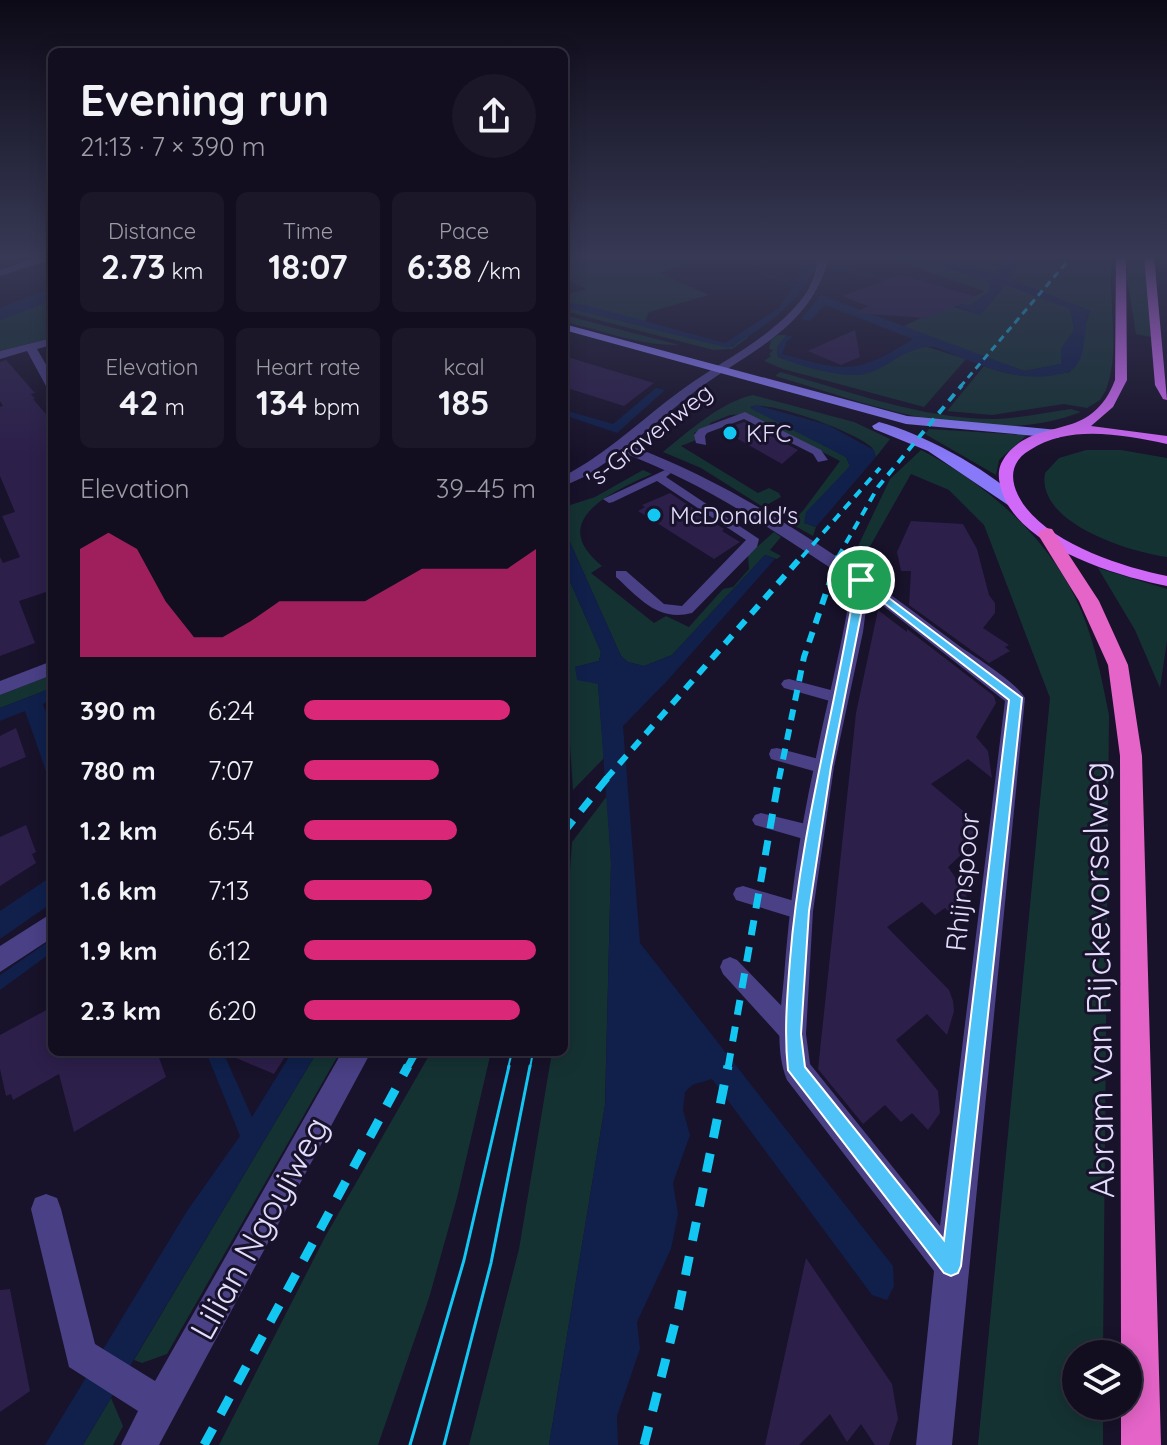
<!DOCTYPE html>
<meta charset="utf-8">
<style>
body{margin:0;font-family:Quicksand,sans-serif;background:#1b1729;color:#f1f3f6;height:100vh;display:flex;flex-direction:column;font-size:30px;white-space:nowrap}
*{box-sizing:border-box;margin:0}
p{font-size:26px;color:#9c9ca5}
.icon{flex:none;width:44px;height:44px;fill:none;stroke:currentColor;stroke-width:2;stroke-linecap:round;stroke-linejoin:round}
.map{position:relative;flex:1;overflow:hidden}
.drawer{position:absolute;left:48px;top:48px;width:520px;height:1008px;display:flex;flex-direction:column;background:#120e20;border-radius:12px;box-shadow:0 4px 20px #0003,0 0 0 2px #312e3e}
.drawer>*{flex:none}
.buttons{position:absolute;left:1062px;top:1340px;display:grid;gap:16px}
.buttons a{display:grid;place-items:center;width:80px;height:80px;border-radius:50%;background:#120e20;box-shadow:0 4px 20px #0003,0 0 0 2px #312e3e;font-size:40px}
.pin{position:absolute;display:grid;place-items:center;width:68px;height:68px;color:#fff;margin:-34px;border:4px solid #fff;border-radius:50%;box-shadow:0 2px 8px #0007}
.round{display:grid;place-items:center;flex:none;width:84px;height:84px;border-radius:42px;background:#1b1729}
.overview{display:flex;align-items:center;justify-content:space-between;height:136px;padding:0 32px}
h1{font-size:44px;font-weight:800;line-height:60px}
.metrics{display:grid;grid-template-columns:repeat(3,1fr);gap:12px;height:136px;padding:8px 32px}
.metrics div{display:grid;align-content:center;border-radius:12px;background:#1b1729;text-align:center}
.metrics b{font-size:34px;font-weight:800}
.metrics small{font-size:22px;font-weight:400}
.metrics p{font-size:22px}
.chart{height:224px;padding:16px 32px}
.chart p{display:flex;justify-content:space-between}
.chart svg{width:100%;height:144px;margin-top:8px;fill:#db2777;opacity:.7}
ul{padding:0 32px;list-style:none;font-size:26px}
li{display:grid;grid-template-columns:128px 96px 1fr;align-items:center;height:60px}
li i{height:20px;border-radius:10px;background:#db2777}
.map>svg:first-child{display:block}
.green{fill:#153233}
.water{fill:#10204b}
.building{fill:#2c1f4a}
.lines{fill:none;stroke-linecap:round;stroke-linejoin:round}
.service{fill:#494086;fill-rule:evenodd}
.minor{fill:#494086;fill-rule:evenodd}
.secondary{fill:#8879f8;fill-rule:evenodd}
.primary{fill:#d069f8;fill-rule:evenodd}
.trunk{fill:#e464c8;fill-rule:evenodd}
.tram-far1{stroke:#13c7f3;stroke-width:2}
.tram{stroke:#13c7f3;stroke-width:3}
.rail-far4{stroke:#13c7f3;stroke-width:3;stroke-dasharray:7 5;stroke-linecap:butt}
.rail-far3{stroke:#13c7f3;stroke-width:4;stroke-dasharray:9 7;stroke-linecap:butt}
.rail-far2{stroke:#13c7f3;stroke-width:6;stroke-dasharray:11 9;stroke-linecap:butt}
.rail-far1{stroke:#13c7f3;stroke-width:7;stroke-dasharray:15 12;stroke-linecap:butt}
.rail{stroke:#13c7f3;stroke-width:9;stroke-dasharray:19 16;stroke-linecap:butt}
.route{fill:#4fc3f7;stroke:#fff;stroke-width:2;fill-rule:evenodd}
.poi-dot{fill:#13c7f3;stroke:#18122a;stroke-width:3}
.labels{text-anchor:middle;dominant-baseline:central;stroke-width:6;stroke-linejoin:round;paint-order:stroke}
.far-poi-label{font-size:24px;fill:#e3ddfd;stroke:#18122a;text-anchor:start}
.far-street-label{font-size:24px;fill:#e3ddfd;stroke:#18122a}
.street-label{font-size:28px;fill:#e3ddfd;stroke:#18122a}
.near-street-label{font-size:34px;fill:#e3ddfd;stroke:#18122a}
</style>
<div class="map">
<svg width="1167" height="1445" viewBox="0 0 1167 1445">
<rect width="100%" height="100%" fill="#18122a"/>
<!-- green -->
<g class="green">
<path d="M564 256H717L660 273 709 295 649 312 645 321 564 302V295L586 289 564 278Z"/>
<path d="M880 256H914L990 282V292L969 306 956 302 963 303 984 291Z"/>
<path d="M931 256H1014L994 274Z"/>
<path d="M1024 256H1113C1106 300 1122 346 1106 390L1100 400 1087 408 1064 404 992 415 947 411 984 366C1014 378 1038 378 1070 372L1090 311 1007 278Z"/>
<path d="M1128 256H1146L1151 337 1136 334 1127 278Z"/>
<path d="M1006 284 1071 309 1074 330 1061 349V364L1024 371 902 327 948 305 980 315Z"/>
<path d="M52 300V338L0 351V320Z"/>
<path d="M564 307 732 347 746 336 749 337 732 349 713 350 564 311Z"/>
<path d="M564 315 679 345C639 346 603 330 564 322Z"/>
<path d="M778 335H786L777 351 778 357 805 366 851 374 924 346 966 359 924 407 783 369 764 361 771 356 769 354 773 350 769 349 771 340Z"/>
<path d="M780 372C849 391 924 420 997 419 1021 418 1047 412 1071 409L1081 412C982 450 871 404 775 376Z"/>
<path d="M753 395 854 422 890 439 876 457C874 452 874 449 870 446 854 432 769 399 750 407L846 457 850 466 804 523 816 527 813 536 788 522 802 512 840 461 748 414 730 415 710 423V426L694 433 696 440 681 446 758 493 769 488 779 493 781 497 763 507 701 468 663 452C690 430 721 402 753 395Z"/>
<path d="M929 429 1027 435 999 460 996 475 925 434Z"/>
<path d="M921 450C983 482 1044 533 1075 597 1093 633 1101 675 1109 715L1103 1354H1076V1406H1103V1445H978L1050 698 984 525 949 490 911 474 860 564 863 580 847 569 890 479Z"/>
<path d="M1086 450H1121L1167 458V557C1129 552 1036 523 1045 473L1059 458Z"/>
<path d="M643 470 652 474C611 492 546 521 602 566L591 573 654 623 666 616 689 627 723 589 733 587 749 569 748 555 774 532 781 537 770 550 781 556 777 559 765 555 672 655 644 666 628 662 621 656 564 529V507L595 497Z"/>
<path d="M564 568 601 652 599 661 575 667 598 684 604 758 573 790 564 656Z"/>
<path d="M1098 568 1167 589V641L1160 688 1135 630Z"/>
<path d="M52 675V688L0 708V695Z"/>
<path d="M607 796 611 863 605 1105 549 1445H469L519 1249 552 1052H564V953L572 842Z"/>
<path d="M317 1052H340L167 1354 142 1363 134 1360Z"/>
<path d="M431 1052H491L457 1198 429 1298 378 1445H219L325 1237Z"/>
<path d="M111 1398 123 1426 113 1445H83Z"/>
</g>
<!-- water -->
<g class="water">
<path d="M717 256 796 284 808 256H818C809 297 764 329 728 348L564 307V302L586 305 725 343 779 308 794 286Z"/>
<path d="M914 256H931L994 274 1012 256H1024L1007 278 1091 311 1087 316C1085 331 1085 354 1077 365 1071 373 1064 373 1055 375 1012 383 974 362 935 347 908 344 890 368 865 374 844 379 797 366 778 356L777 347 786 335 793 337 787 341 782 354C846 371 854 376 913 339L825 305 810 321 801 319 821 295 1024 371 1061 364V349L1074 330 1070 309 1006 285 980 315 881 279 831 268 832 263 969 306 989 292 990 282Z"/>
<path d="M52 288V300L0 320V308Z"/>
<path d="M656 388 665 390 617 433 564 415V410L613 424Z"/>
<path d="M756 405 828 425 874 450 876 457 816 527 804 523 806 512 850 466 846 457 750 408Z"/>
<path d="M564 529 621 656 628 662 644 666 672 655 765 555 775 559 667 681 623 726 640 943 893 1266 894 1286 887 1300 872 1295 712 1079 692 1085 685 1092 683 1110 690 1135 673 1183 678 1214 671 1249 637 1322 640 1349 617 1416 618 1445H549L605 1105 611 863 598 684 577 680 575 667 599 661 601 652 564 568Z"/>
<path d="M52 688V700L43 704 52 730V788L25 711 0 721V708Z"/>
<path d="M52 876V903L0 939V911Z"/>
<path d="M52 939V952L0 990V975Z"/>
<path d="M206 1052H223L252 1117 292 1052H317L83 1445H45L187 1211 240 1136Z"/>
</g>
<!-- building -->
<g class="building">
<path d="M901 275 977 297 927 318 855 313 868 306 842 296Z"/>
<path d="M855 330 860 357 841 365 808 351Z"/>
<path d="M564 356 590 364 654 383 624 406 564 387Z"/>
<path d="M6 360 35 393 31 394 35 399H33L52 421V590L19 601 35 643 0 656V557L3 563 20 557 2 516 15 512 0 476V407L3 406 0 401V362Z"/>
<path d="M744 422 798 450 782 464 722 430Z"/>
<path d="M670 493 724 529 722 531 740 542 714 559 638 511 645 507 642 505Z"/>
<path d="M911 521 963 524 977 549 989 595 995 603V613L983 628 1009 645 1005 647 1010 651 989 663 909 605 911 571H901L897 552Z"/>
<path d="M878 610 907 632V629L994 696 996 703 976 737 988 751 992 778 968 759 931 784 974 820 977 828V840L948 867 966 893 969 909 961 923 945 908 935 915 922 902 887 927 949 990 953 1001 954 1011 947 1035 927 1014 896 1040 938 1091 940 1113 928 1130 912 1113 901 1122 885 1105 863 1124 818 1069 856 713Z"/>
<path d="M16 728 26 757 0 768V736Z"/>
<path d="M26 825 36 852 32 854 36 863 0 886V837Z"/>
<path d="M52 1007V1052H157L166 1077 74 1132 59 1074 13 1100 11 1094 6 1096 0 1069V1035Z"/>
<path d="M222 1052H288L274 1074Z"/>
<path d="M806 1258 892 1384 898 1419 889 1445H875L861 1424 847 1442 830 1414 799 1445H765Z"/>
<path d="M10 1289 30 1391 0 1412V1290Z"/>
</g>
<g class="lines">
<!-- service -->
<g class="service">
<path d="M745 412 821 450 828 460 818 462 813 454 744 419 707 433 705 436 706 445 696 443 694 435 699 429Z"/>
<path d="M665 470 671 473 666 477 759 539 757 547 692 613C658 622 639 598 616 577V571H626L664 604 682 606 746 540 657 481 613 502 609 503 603 499Z"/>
<path d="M789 679 842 693 845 697 837 703 784 688 781 684 784 680Z"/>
<path d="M777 748 830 762 832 767 830 772 824 774 771 759 769 754 771 749Z"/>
<path d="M761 813 814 826 820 829 823 834 820 839 814 842 755 825 752 820 755 815Z"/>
<path d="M743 886 808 905 811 911 808 917 801 920 736 900 733 894 736 888Z"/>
<path d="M730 957 737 960 801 1026 804 1034 801 1042 793 1045 785 1042 723 974 720 967 723 960Z"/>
</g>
<!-- minor -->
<g class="minor">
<path d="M41 256H52V259L0 276V270Z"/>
<path d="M819 256H829C813 324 758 347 705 384 679 403 654 425 629 445 750 490 856 568 958 645 976 658 1014 680 1025 698L952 1445H916L934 1271 787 1080C774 1048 781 1010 784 977 789 907 799 836 814 767 826 705 843 644 852 582 775 532 707 484 621 452L586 476 564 486V476C608 453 643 418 683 389 722 360 774 337 804 296 813 284 816 270 819 256ZM868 594 1005 701 940 1226 810 1064 806 1034 813 911 834 767 863 632Z"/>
<path d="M52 338V345L37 349 52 375V390L46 386 27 351 0 359V351Z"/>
<path d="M52 661V675L0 695V681Z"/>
<path d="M52 913V938L0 972V946Z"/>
<path d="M342 1052H371L174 1417 159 1445H121L138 1411 69 1367 31 1209 35 1198 46 1194 57 1198 61 1209 95 1344 155 1381Z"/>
</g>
<!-- secondary -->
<g class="secondary">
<path d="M564 324 907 416 1058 430 1065 434 1058 438 906 424 564 330Z"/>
<path d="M879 422C921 433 991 470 1021 502L1013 507 1008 505 928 451 874 429 872 426Z"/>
</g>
<!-- primary -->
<g class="primary">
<path d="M1116 256H1126L1127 380 1113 407 1091 426 1167 436V444C1123 435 1070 424 1030 450 1011 461 1009 478 1019 497 1042 541 1121 567 1167 576V586C1117 576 1020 547 1002 492 997 476 997 466 1008 453 1040 416 1091 443 1115 380Z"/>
<path d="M1144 256H1154L1167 400 1163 399 1155 385Z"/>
</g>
<!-- trunk -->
<path class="trunk" d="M1046 528 1052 529 1099 601 1128 665 1142 756 1161 1445H1121V1406H1128V1354H1121L1120 756 1108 665 1079 601 1037 533Z"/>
<!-- tram-far1 -->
<g class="tram-far1">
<path d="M508 1068 512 1052"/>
<path d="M530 1068 533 1052"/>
</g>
<!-- tram -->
<g class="tram">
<path d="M410 1445 464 1260 509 1066"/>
<path d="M444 1445 491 1263 530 1066"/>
</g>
<!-- rail-far4 -->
<path class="rail-far4" d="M960 387 1072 256"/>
<!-- rail-far3 -->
<g class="rail-far3">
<path d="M802 557 880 468"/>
<path d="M838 557 878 487 962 385"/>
</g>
<!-- rail-far2 -->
<g class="rail-far2">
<path d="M606 779 803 555"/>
<path d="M779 779 804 657 839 555"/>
</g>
<!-- rail-far1 -->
<g class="rail-far1">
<path d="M564 832 608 777"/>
<path d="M407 1068 416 1052"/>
<path d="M728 1068 779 777"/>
</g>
<!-- rail -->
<g class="rail">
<path d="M204 1445 408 1066"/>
<path d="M644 1445 679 1307 728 1066"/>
</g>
</g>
<!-- sky -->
<linearGradient id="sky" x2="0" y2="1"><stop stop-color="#0d0a17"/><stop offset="0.56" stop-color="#373955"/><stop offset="1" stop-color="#373955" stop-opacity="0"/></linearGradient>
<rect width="1167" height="458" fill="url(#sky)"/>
<!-- route -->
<path class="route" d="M861 577 1022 698 961 1266 958 1273 951 1276 944 1273 788 1070C784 1033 787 998 790 960 800 831 836 708 856 580ZM866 589 1009 700 944 1240 805 1067 801 1034 809 911 831 767Z"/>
<!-- markers -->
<g class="poi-dot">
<circle cx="730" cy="433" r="8"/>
<circle cx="654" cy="515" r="8"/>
</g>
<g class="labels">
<!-- far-poi labels -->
<g class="far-poi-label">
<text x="746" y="433">KFC</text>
<text x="670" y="515">McDonald's</text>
</g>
<!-- far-street labels -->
<g class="far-street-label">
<text transform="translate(649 435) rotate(-38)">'s-Gravenweg</text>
</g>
<!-- street labels -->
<g class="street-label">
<text transform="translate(962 882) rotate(-84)">Rhijnspoor</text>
</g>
<!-- near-street labels -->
<g class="near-street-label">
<text transform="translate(1098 980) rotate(-91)">Abram van Rijckevorselweg</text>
<text transform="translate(259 1228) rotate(-61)">Lilian Ngoyiweg</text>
</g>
</g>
</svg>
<div class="buttons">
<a><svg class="icon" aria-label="layers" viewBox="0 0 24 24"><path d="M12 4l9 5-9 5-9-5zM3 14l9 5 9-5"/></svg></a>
</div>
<div class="pin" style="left:861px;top:580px;background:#1e9e55"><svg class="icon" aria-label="arrive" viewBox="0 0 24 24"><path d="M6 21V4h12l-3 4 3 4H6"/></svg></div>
<section class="drawer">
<div class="overview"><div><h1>Evening run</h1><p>21:13 · 7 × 390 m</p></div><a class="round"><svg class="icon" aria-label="share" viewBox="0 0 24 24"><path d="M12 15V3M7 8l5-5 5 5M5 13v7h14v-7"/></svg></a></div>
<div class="metrics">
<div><p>Distance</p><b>2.73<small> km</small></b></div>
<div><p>Time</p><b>18:07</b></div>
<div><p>Pace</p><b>6:38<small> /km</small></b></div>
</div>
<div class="metrics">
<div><p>Elevation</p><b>42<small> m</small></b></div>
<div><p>Heart rate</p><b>134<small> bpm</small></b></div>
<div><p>kcal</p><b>185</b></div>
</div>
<div class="chart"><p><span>Elevation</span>39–45 m</p>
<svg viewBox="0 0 160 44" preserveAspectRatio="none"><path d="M0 44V11L10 6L20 11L30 27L40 38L50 38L60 33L70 27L80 27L90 27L100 27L110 22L120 17L130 17L140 17L150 17L160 11V44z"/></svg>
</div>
<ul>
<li><b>390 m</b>6:24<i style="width:89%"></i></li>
<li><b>780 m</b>7:07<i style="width:58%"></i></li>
<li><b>1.2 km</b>6:54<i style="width:66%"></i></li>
<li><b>1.6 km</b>7:13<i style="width:55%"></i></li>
<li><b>1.9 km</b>6:12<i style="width:100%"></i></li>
<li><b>2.3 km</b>6:20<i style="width:93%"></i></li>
</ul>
</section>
</div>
